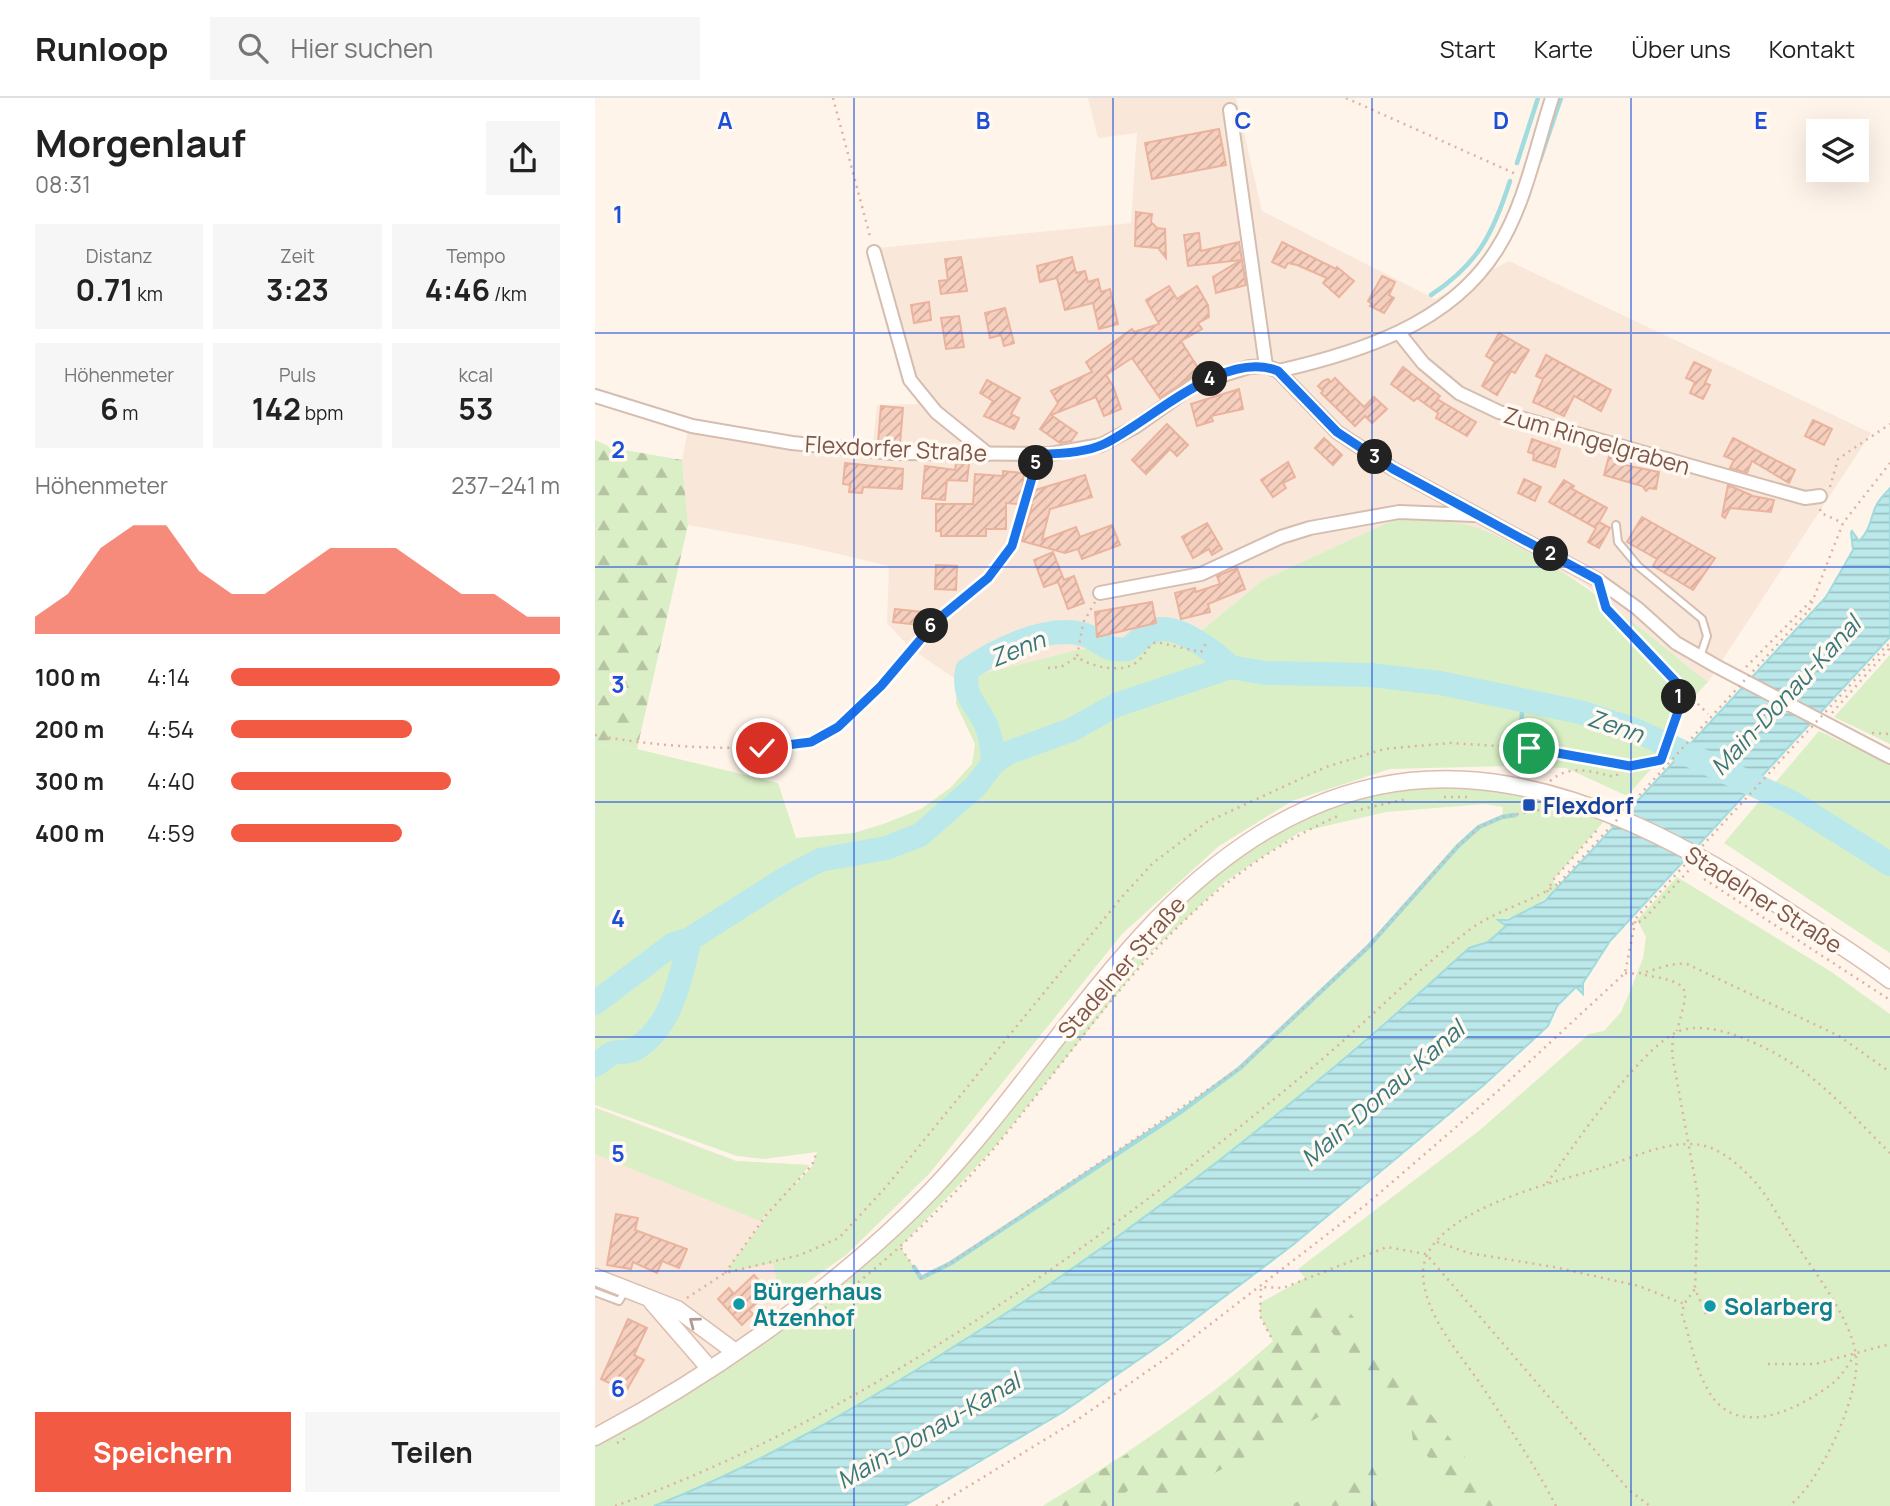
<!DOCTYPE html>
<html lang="de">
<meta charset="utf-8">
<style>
body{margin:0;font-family:Manrope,sans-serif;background:#f6f6f6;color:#222;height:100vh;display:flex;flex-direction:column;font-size:26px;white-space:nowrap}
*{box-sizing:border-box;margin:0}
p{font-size:23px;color:#767676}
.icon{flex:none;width:38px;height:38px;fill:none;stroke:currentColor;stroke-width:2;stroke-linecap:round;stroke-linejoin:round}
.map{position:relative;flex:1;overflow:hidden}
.side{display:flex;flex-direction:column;background:#fff;width:595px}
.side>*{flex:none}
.tools{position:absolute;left:1211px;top:21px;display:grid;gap:14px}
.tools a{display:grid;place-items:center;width:63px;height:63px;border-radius:0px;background:#fff;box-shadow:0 7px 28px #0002;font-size:35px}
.pin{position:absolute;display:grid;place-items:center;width:60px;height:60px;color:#fff;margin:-30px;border:4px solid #fff;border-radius:50%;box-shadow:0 2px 7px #0007}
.km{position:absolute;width:35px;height:35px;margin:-18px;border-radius:50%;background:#222;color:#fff;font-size:19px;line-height:35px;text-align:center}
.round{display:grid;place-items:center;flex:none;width:74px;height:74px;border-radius:0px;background:#f6f6f6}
.headline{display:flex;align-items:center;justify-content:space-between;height:119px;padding:0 35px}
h1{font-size:38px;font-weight:700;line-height:52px}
.figures{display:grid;grid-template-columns:repeat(3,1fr);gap:10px;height:119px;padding:7px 35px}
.figures div{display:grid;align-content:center;border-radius:0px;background:#f6f6f6;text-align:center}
.figures b{font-size:30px;font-weight:700}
.figures small{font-size:19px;font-weight:400}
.figures p{font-size:19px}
.chart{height:196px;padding:14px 35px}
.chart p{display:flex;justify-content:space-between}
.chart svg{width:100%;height:126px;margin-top:7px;fill:#f35a44;opacity:.7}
.primary-button{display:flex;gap:14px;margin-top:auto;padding:14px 35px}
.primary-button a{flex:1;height:80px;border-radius:0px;background:#f35a44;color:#fff;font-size:28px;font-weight:700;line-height:80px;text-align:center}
.primary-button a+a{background:#f6f6f6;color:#222}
ul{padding:0 35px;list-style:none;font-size:23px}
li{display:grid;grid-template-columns:112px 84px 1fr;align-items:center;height:52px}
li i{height:18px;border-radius:9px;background:#f35a44}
header{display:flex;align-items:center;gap:42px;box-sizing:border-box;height:98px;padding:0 35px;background:#fff;border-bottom:2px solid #e0e0e0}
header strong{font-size:33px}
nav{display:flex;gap:38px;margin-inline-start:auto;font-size:24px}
.search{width:490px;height:63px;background:#f6f6f6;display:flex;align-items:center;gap:18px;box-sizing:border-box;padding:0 24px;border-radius:0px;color:#767676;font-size:26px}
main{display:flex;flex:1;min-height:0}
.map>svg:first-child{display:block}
.residential{fill:#f9e8da}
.green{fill:#daefc6;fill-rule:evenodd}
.forest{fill:url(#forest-firs)}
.water{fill:url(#water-rules);stroke:#a0dbde;stroke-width:2}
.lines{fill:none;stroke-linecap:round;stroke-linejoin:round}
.stream{stroke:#a0dbde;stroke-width:4.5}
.river{stroke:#bbe9eb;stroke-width:24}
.building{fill:url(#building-hatch);stroke:#ebb39d;stroke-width:2}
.lane-casing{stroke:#d5bdb0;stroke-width:10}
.street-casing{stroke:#d5bdb0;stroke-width:16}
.secondary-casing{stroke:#dbbeaf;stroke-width:19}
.path{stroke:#ddb2a0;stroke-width:2.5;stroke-dasharray:2 5;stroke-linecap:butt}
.lane{stroke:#fff;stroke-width:6}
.street{stroke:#fff;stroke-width:12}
.secondary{stroke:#fff;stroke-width:16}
.path-bridge{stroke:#ddb2a0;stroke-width:2.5;stroke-dasharray:2 5;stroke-linecap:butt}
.oneway{stroke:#b19a92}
.route-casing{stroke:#fff;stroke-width:14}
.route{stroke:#1a73e8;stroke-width:9}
.grid{fill:none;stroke:#1d4ed8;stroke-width:2;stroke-opacity:0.55}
.transit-dot{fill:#1a4fb4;stroke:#fff9f2;stroke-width:2.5}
.culture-dot{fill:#0f9aa8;stroke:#fff9f2;stroke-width:2.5}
.labels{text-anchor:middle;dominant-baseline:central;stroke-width:7;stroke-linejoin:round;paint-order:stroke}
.street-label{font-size:23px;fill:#7d5649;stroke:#fff9f2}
.transit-label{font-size:23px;font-weight:bold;fill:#164399;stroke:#fff9f2;text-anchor:start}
.culture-label{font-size:23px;font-weight:bold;fill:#0d838f;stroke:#fff9f2;text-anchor:start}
.water-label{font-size:24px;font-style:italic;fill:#38777b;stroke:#fff9f2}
.grid-label{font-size:23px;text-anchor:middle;font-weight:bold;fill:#1d4ed8;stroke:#fff9f2;stroke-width:7;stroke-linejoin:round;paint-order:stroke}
</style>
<header>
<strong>Runloop</strong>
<div class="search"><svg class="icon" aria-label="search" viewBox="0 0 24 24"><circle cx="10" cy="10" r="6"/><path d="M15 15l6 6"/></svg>Hier suchen</div>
<nav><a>Start</a><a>Karte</a><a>Über uns</a><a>Kontakt</a></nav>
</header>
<main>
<section class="side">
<div class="headline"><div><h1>Morgenlauf</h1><p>08:31</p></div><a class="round"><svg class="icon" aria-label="share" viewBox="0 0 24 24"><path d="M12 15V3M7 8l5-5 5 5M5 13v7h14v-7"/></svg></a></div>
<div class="figures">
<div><p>Distanz</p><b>0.71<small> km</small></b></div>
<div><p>Zeit</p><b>3:23</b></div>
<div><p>Tempo</p><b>4:46<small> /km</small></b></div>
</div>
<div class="figures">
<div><p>Höhenmeter</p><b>6<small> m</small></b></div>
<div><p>Puls</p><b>142<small> bpm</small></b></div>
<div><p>kcal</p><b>53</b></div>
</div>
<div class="chart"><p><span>Höhenmeter</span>237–241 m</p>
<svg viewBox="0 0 160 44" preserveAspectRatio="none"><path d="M0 44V38L10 30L20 14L30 6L40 6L50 22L60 30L70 30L80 22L90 14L100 14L110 14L120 22L130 30L140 30L150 38L160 38V44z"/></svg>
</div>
<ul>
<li><b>100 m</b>4:14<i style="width:100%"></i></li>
<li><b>200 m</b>4:54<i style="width:55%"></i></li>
<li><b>300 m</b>4:40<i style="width:67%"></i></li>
<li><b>400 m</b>4:59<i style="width:52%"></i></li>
</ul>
<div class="primary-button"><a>Speichern</a><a>Teilen</a></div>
</section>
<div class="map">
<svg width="1295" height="1408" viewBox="0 0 1295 1408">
<defs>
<pattern id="forest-firs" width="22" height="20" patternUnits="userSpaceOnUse" patternTransform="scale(1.75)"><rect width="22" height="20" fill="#daefc6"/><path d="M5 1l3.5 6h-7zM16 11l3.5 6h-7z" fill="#b6c4a3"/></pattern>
<pattern id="water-rules" width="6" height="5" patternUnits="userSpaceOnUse" patternTransform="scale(1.75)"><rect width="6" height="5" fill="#bbe9eb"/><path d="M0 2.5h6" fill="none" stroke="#9dc0c0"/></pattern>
<pattern id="building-hatch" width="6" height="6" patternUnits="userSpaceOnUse" patternTransform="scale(1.75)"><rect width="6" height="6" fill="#f7cfbe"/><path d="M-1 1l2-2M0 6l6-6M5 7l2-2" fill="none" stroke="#cdab9c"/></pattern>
</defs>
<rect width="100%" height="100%" fill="#fef4ea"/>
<!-- residential -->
<g class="residential">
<path d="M493 0H641L667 113 840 201 914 163 1276 335 1113 584 988 485 887 431 842 424 798 422 668 482 601 537 482 552 362 582 315 550 292 525 294 468 205 447 93 427 87 362 94 326 278 346 282 307 323 306 309 277 283 150 536 125 542 35 503 40Z"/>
<path d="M0 1009 141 1063 215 1067 131 1175 179 1164 186 1203 181 1223 0 1339Z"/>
</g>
<!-- green -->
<g class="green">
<path d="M798 422C827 423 861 421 888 432 973 467 1042 528 1113 584L1077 622 1056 671 1032 698 971 670 914 668 795 671 697 703 624 748 527 836 334 1076 251 1157 186 1203 178 1165 130 1175 180 1107 165 1123 0 1056V1010L141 1063 214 1067 197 1091 217 1068 222 1054 169 1061 142 1058 0 1007V646L42 651 183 685 201 740 259 735 291 725 326 711 355 690 377 666 380 646 361 606 362 582 482 552 601 537 668 482Z"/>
<path d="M1295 557V646L1239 619Z"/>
<path d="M1224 633 1295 666V855L1129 745Z"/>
<path d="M916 685 1010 722 958 782 964 791 929 815 903 823 911 828 893 844 874 851 661 1035 510 1150 419 1212 243 1321 95 1394 59 1408H0V1339L181 1223 336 1093 537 849 657 741 769 692ZM890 706 908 709 907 719 884 729 863 748 773 849 645 970 587 1013 356 1165 327 1180 305 1149 399 1050 554 856 631 783 705 734 791 714Z"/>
<path d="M1082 779 1235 873 1295 916V1408H448C529 1358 605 1306 679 1245L665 1218V1205L710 1180 703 1171 885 1032 994 936 1009 933 1026 914 1036 891 1048 860 1051 839 1042 822Z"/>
</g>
<!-- forest -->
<g class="forest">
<path d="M0 342 18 350 87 362 93 427 42 651 0 646Z"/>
<path d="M728 1200 756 1216 909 1408H880L818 1343 816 1327C793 1307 773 1294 769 1262H760L729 1225 720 1227 719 1240 746 1307 562 1406 543 1384 530 1395 529 1408H448L537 1353 611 1301Z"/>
<path d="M774 1362 791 1395V1408H694L720 1395 729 1397 740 1391Z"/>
</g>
<!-- water -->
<path class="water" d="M1295 390V539L1015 843 988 885V896L981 889 962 908 953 928 890 986 699 1146 575 1240 468 1314 309 1408H59C159 1369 252 1315 344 1258 535 1140 709 1002 874 850L893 844 911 828 903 822H913L950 803 1231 499 1258 452 1256 435 1257 433 1264 443C1275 433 1275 421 1281 408 1284 401 1291 395 1295 390Z"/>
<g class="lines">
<!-- stream -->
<g class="stream">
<path d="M945 62 966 0"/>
<path d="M922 65 943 0"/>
<path d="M836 197C883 166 898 136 915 83"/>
<path d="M925 639 928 602"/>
<path d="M924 661V659"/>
<path d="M319 1169 326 1180 356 1165 587 1013 645 970 773 849 863 748 884 729 907 719 920 717"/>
</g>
<!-- river -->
<g class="river">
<path d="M398 665C397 652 397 640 391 627 382 606 367 600 372 572 401 552 451 527 487 536 505 540 507 554 533 551 543 543 552 533 566 531 587 529 621 555 635 569"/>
<path d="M0 905 77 847 95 841 191 780 225 762 291 750 325 737 381 688 398 665 413 655 476 632 521 607 635 569 670 575 776 577 845 585 985 614 1040 632 1196 704 1295 766"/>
<path d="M0 967C6 964 12 957 18 955 26 953 33 955 40 951 78 928 85 880 95 841"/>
</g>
</g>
<!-- building -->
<g class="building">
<path d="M624 31 631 67 557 81 550 45Z"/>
<path d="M541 114 557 116 556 124 562 130 570 131 571 160 563 150 540 148Z"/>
<path d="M604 135 606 153 644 144 651 187 621 195 618 179 646 162 593 168 589 137Z"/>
<path d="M687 144 741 171 742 169 759 183 744 199 728 185 732 180 702 167 693 165 690 170 677 164Z"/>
<path d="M366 159 372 193 346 196 344 183 353 182 350 161Z"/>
<path d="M477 159 481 175 490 173 493 184 503 181 506 194 515 191 523 226 504 231 498 205 470 212 462 180 445 184 442 168Z"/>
<path d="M787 178 800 184 794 197 799 200 789 215 775 208 777 206 773 203Z"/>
<path d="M574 188 582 201 602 188 613 207 614 219 603 225 607 231 586 243 605 273 565 300 537 260 511 277 518 288 526 311 509 318 501 299 456 317 482 335 476 343 465 345 445 331 463 305 456 293 497 274 491 264 537 231 539 234 564 226 551 202Z"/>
<path d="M334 204 336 222 319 225 316 207Z"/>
<path d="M410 210 419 245 409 248 406 237 395 240 390 215Z"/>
<path d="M364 218 369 249 351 251 346 220Z"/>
<path d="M904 235 934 252 920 275 916 273 902 297 887 288 900 264 891 258Z"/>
<path d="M951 257 1016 292 1006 313 979 298 969 318 938 304 948 281 941 278Z"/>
<path d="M1099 264 1116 272 1110 285 1115 287 1108 301 1095 295 1100 284 1091 280Z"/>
<path d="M808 269 845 298 842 301 881 324 872 338 841 320 843 315 822 300 819 303 796 286Z"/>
<path d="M740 280 769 309 779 299 792 311 777 325 770 318 760 328 726 295 728 293 723 288 728 283 733 281 736 284Z"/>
<path d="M392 282 425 300 416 316 424 320 419 331 389 318 398 303 385 295Z"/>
<path d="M644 291 648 311 616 318 618 323 602 328 596 306Z"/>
<path d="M286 308 308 310 305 346 283 345Z"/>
<path d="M1218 322 1237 331 1229 347 1210 338Z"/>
<path d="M572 326 593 347 582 358 575 351 551 376 537 362Z"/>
<path d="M729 340 747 357 738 367 720 350Z"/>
<path d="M1138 340 1200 372 1194 385 1157 363 1152 375 1135 370 1139 362 1129 358Z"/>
<path d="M937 341 965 351 960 369 938 362 939 356 933 354Z"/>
<path d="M1014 358 1031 363 1030 367 1064 374 1061 391 1054 390 1051 393 1047 388 1009 377Z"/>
<path d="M693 364 700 379 688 385 691 390 678 399 666 382Z"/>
<path d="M250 365 308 371 307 391 268 389 267 395 254 394 255 387 248 386Z"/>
<path d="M361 365 374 366 372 383 352 382 350 402 327 400 330 368 360 372Z"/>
<path d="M408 373 429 375 427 396 490 377 497 399 455 411 447 442 481 429 485 439 517 427 525 447 487 461 483 451 470 455 427 443 437 407 411 405V431H391V438H346V433H341V406H378L380 376 408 378Z"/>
<path d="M929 381 946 389 940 403 923 395Z"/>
<path d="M969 382 979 388 977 391 1012 410 1004 424 1015 430 1004 450 993 444 1001 430 954 404Z"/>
<path d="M1133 387 1158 398 1179 402 1176 414 1135 410 1130 420 1127 418Z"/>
<path d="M1047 419 1120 460 1098 492 1058 468 1062 461 1032 444Z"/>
<path d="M612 425 627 451 617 457 614 451 598 460 587 439Z"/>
<path d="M458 454 469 482 479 478 489 505 473 511 463 484 449 489 439 462Z"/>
<path d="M341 467 362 468 361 492 340 491Z"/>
<path d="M642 470 650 491 613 506 615 514 586 521 580 495 600 490 601 494 625 486 622 478Z"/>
<path d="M557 504 561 525 502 539 500 514Z"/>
<path d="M300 511 327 514 325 527 298 524Z"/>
<path d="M21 1116 43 1120 40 1132 92 1151 84 1170 67 1163 62 1175 38 1164 36 1171 12 1167Z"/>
<path d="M159 1177 174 1193 154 1212 158 1216 147 1227 123 1201 134 1190 139 1196Z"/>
<path d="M33 1221 52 1230 39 1257 49 1262 31 1293 6 1281Z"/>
</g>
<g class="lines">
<defs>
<g id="lane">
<path d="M1021 427 1023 444 1043 468 1107 521 1112 538 1105 559"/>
<path d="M0 1194 24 1203 30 1193"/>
</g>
<g id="street">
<path d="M635 12 671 268"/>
<path d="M279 154 315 282 341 314 393 356"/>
<path d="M804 235 828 265 864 295 904 314 1210 400 1225 398"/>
<path d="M683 273C763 255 856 226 902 151 930 107 941 49 957 0"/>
<path d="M0 298 97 328 197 345 298 355 455 356 506 347 540 329 602 285 654 269 671 268 683 273 742 334 798 371 1003 482 1042 510 1081 545 1121 568 1295 659"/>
<path d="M505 495 606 476 686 439 715 430 804 414 880 417"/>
</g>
<g id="secondary">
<path d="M0 1179 82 1211 139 1253"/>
<path d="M57 1204 115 1271"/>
<path d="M0 1339C114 1279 246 1187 336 1093 417 1008 480 907 561 822 766 610 966 664 1188 810 1224 834 1261 856 1295 882"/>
</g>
</defs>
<!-- lane casing -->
<use href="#lane" class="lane-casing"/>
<!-- street casing -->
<use href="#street" class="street-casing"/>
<!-- secondary casing -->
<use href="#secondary" class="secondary-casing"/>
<!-- path -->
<g class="path">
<path d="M238 0 276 142"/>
<path d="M751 0 921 76"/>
<path d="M1235 389 1243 361 1295 326"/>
<path d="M1225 411 1226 415 1248 425"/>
<path d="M500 504 488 525 482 559C497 569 526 576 542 564 550 558 552 548 561 544L606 554 613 542"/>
<path d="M1214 512 1248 425 1295 365"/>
<path d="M1151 569 1217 502"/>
<path d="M453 570 466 569 482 559"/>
<path d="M1083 586 1113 616"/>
<path d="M1237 615 1294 551 1291 548 1295 546"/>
<path d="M1277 635 1295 636"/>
<path d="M0 637C58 649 191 661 241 630 280 607 306 562 336 529 353 511 376 499 393 481 423 449 427 409 439 369"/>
<path d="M955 683C975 666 996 673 1019 679L1035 668"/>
<path d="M849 699H877"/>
<path d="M759 713 811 701"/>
<path d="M1109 781 1295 902"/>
<path d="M952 794 958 782 1004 730"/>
<path d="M1037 826 1047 823 1095 771"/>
<path d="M1030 875C1057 878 1066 864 1092 866L1244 938 1295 974"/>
<path d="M1050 877C1100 886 1093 889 1082 933"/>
<path d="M1078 938 1077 956 1103 1098 1100 1191"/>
<path d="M952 1085C979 1047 1042 955 1080 935 1117 915 1194 959 1222 984 1248 1006 1271 1031 1295 1055"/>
<path d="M842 1144 874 1155 959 1169 1044 1188 1089 1206"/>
<path d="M306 1150 326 1180 356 1165 645 970 773 849 863 748 884 729 907 719 950 711"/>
<path d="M130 1175 172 1116 217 1067 222 1054"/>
<path d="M92 1200 130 1175 205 1157 244 1140 291 1089 526 800 558 765 612 724 731 669 789 651 856 645 934 650 1035 668 1066 662C1093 592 1091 586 1036 536 1026 526 1013 517 1009 502"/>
<path d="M224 1214C290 1167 349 1110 401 1048 507 919 584 788 743 718"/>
<path d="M1111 1216 1100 1191 1089 1206 1087 1216C1095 1240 1100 1270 1113 1292 1141 1343 1203 1312 1238 1285 1247 1278 1254 1265 1261 1255"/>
<path d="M676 1239 665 1218 666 1189 688 1190 792 1149 831 1156 1034 1392 1055 1408"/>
<path d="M1173 1266H1220L1295 1246"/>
<path d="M22 1345 34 1338"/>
<path d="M20 1408C267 1322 519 1135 718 969 771 925 819 874 873 833 900 812 936 805 964 785"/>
<path d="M341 1408 482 1322 570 1261 773 1105 904 992 1030 875 1041 820"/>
<path d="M961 1408C940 1367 914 1330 889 1291 867 1258 829 1218 828 1176 827 1113 963 1084 1009 1069 1040 1059 1083 1037 1116 1050 1134 1057 1148 1071 1161 1085 1173 1099 1183 1118 1193 1134 1214 1167 1256 1218 1261 1258 1266 1296 1225 1385 1194 1408"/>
</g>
<!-- lane -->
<use href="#lane" class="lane"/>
<!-- street -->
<use href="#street" class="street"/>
<!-- secondary -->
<use href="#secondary" class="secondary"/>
<!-- path-bridge -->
<g class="path-bridge">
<path d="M964 785 1214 512"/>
<path d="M1041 820 1291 548"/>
</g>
</g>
<!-- one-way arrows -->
<defs><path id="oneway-chevron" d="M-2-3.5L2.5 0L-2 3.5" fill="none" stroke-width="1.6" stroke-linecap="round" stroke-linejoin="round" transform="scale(1.75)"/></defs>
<use class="oneway" href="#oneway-chevron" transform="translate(99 1224) rotate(-143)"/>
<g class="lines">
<defs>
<path id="route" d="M167 650 216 644 243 629 286 588 342 522 393 480 417 448 444 356C463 356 492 354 509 346 555 324 629 250 683 273L742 334 798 371 1003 482 1011 510 1083 586 1085 608 1066 662 1035 668 934 650"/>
</defs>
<!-- route casing -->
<use href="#route" class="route-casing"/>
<!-- route -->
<use href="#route" class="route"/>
</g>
<!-- grid -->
<path class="grid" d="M259 0V1408M518 0V1408M777 0V1408M1036 0V1408M0 235H1295M0 469H1295M0 704H1295M0 939H1295M0 1173H1295"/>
<!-- markers -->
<rect class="transit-dot" x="927" y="700" width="14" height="14" rx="3.5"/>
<g class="culture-dot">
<circle cx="144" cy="1206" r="7"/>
<circle cx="1115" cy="1208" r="7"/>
</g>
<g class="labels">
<!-- street labels -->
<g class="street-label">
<text transform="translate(1002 342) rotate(16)">Zum Ringelgraben</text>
<text transform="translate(301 350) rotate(3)">Flexdorfer Straße</text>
<text transform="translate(1169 801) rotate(32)">Stadelner Straße</text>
<text transform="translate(526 869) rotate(-49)">Stadelner Straße</text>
</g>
<!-- transit labels -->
<g class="transit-label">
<text x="948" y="707">Flexdorf</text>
</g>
<!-- culture labels -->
<g class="culture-label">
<text x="158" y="1193">Bürgerhaus<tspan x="158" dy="26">Atzenhof</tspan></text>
<text x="1129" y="1208">Solarberg</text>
</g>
<!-- water labels -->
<g class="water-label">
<text transform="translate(422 550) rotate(-22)">Zenn</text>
<text transform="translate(1190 597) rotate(-47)">Main-Donau-Kanal</text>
<text transform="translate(1021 627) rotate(19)">Zenn</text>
<text transform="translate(787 995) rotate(-41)">Main-Donau-Kanal</text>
<text transform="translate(333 1332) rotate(-30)">Main-Donau-Kanal</text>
</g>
</g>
<g class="grid-label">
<text x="130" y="31">A</text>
<text x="388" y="31">B</text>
<text x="648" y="31">C</text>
<text x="906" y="31">D</text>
<text x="1166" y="31">E</text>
<text x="23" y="125">1</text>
<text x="23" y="360">2</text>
<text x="23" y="595">3</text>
<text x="23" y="829">4</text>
<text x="23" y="1064">5</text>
<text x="23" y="1299">6</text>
</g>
</svg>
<div class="tools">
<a><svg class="icon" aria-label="layers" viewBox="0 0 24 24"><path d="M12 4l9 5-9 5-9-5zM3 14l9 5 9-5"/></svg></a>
</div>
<div class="pin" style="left:934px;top:650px;background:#1e9e55"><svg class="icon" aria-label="arrive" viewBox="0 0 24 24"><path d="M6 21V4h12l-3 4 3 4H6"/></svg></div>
<div class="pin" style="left:167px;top:650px;background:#d93025"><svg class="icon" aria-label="check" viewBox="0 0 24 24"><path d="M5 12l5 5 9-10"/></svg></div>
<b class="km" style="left:1084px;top:599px">1</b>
<b class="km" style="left:956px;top:456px">2</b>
<b class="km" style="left:780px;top:359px">3</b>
<b class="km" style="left:615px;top:281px">4</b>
<b class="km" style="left:441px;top:365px">5</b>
<b class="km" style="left:336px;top:528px">6</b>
</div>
</main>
